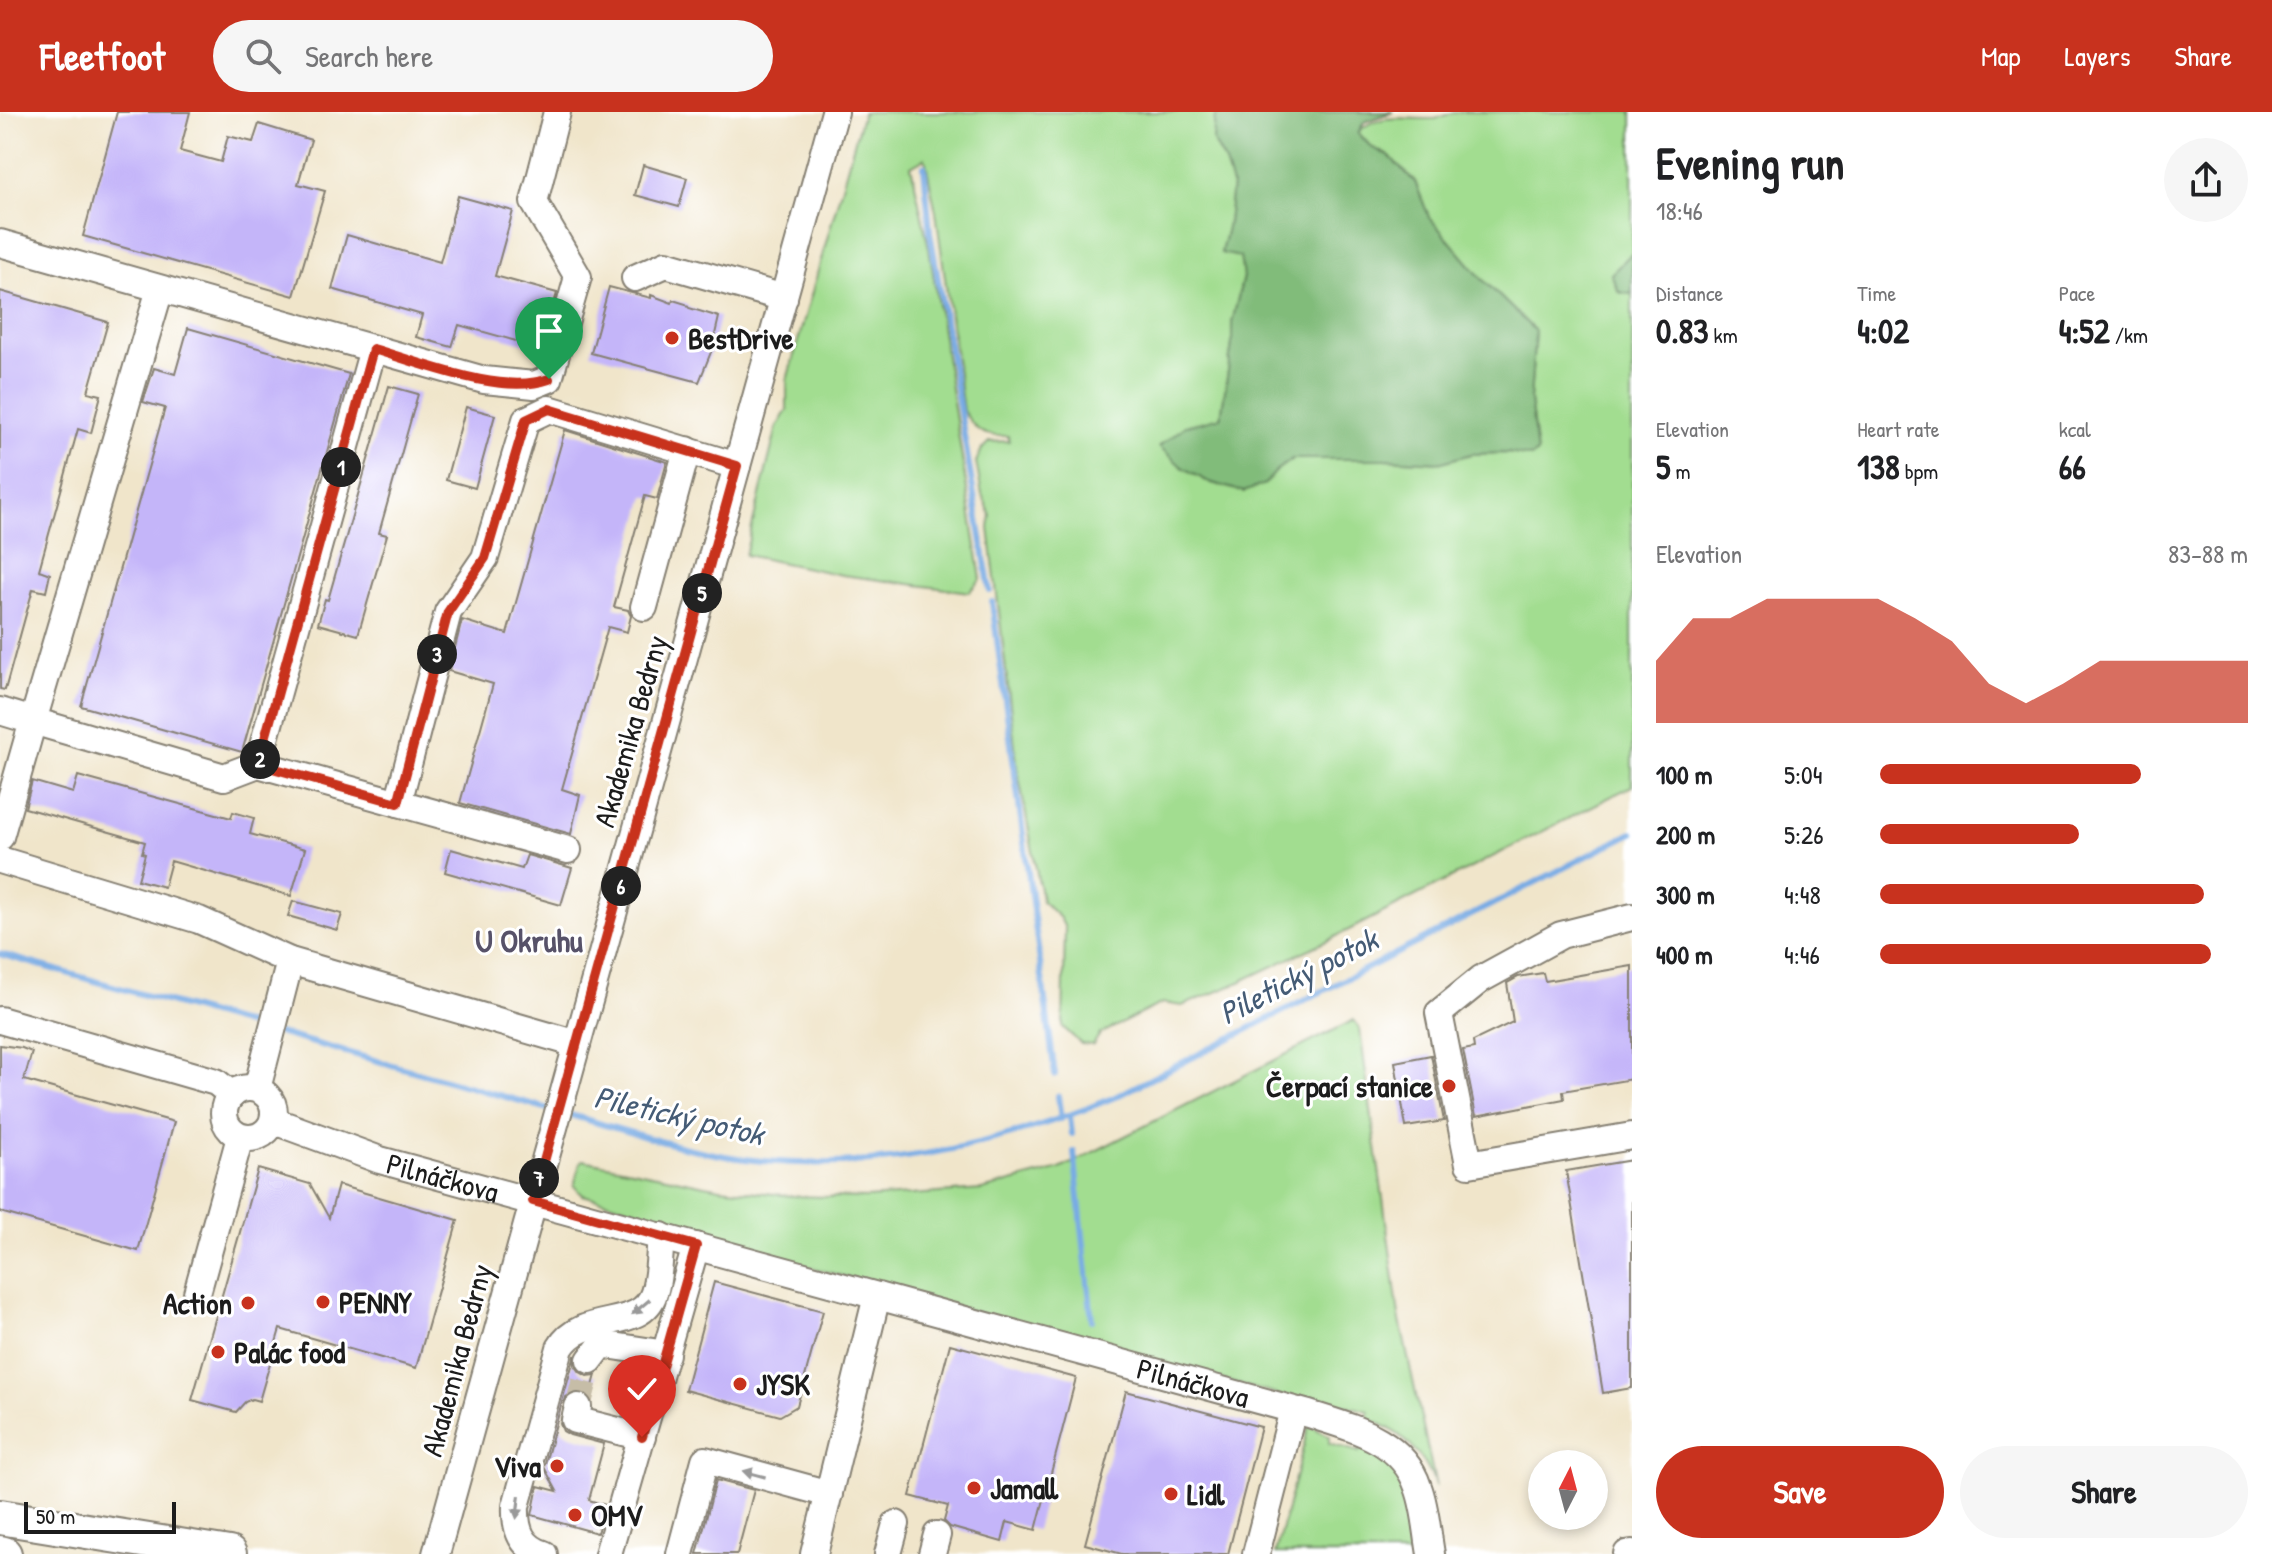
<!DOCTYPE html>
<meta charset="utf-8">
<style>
body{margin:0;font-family:"Patrick Hand",sans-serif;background:#f6f6f6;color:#202124;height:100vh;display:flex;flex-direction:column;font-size:30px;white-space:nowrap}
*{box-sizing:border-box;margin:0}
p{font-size:26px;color:#757577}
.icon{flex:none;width:44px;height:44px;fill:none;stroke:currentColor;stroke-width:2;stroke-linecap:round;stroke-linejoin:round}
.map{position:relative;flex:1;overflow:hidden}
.side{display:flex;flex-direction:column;background:#fff;width:640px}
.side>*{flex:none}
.needle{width:52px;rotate:6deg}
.controls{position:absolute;left:1528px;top:1338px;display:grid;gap:16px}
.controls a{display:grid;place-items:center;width:80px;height:80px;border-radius:50%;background:#fff;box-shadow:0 4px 12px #0003;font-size:40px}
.scale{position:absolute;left:24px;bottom:20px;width:152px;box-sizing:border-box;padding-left:8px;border:4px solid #1c1c1c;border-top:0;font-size:22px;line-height:28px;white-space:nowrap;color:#1c1c1c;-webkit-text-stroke:6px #fff;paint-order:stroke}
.pin{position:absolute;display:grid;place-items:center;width:68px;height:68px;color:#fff;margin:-82px -34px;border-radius:50% 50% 50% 0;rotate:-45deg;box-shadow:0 0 8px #0007}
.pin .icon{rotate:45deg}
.km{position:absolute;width:40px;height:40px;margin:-20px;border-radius:50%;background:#222;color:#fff;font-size:22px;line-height:40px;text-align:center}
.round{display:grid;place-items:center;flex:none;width:84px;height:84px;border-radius:42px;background:#f6f6f6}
.summary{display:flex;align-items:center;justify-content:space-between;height:136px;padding:0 24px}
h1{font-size:44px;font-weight:700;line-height:60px}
.metrics{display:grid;grid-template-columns:repeat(3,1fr);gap:12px;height:136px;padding:8px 24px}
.metrics div{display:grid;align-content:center}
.metrics b{font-size:34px;font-weight:700}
.metrics small{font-size:22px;font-weight:400}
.metrics p{font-size:22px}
.chart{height:224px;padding:16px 24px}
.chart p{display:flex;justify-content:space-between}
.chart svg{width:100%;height:144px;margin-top:8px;fill:#c8321e;opacity:.7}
.primary-button{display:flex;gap:16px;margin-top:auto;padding:16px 24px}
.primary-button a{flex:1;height:92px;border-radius:48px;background:#c8321e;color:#fff;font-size:32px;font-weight:700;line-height:92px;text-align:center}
.primary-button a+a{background:#f6f6f6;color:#202124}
ul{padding:0 24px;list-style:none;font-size:26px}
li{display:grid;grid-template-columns:128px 96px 1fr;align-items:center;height:60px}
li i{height:20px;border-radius:10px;background:#c8321e}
header{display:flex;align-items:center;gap:48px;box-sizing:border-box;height:112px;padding:0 40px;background:#c8321e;color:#fff}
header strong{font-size:38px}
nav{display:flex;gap:44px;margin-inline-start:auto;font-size:28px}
.search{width:560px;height:72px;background:#f6f6f6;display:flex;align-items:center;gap:20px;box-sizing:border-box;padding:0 28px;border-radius:44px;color:#757577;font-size:30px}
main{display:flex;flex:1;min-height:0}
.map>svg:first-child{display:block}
.green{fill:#a2dd90;stroke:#5f7c56;stroke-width:2}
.forest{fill:#81bc7a;stroke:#4e6c4b;stroke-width:2}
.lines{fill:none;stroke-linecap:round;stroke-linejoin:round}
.stream{stroke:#78abe4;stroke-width:6}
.building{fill:#c4b5f9}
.minor-tunnel{stroke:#c6bda7;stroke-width:26;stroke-dasharray:26 13;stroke-linecap:butt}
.minor-casing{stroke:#868073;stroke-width:30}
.major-casing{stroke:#868073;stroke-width:38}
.minor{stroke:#fff;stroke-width:26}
.major{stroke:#fff;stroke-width:34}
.oneway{fill:#999}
.route-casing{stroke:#fff;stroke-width:16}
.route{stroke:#c8321e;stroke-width:10}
.poi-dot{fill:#c8321e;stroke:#fff;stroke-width:3}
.labels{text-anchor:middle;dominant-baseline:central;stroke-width:6;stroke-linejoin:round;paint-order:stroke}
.poi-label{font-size:30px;font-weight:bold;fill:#1c1c1c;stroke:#fff;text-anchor:start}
.street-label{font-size:30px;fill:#1c1c1c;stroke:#fff}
.neighbourhood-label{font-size:32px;font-weight:bold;fill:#575269;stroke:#fff}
.water-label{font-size:32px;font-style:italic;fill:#455c76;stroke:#fff}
</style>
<header>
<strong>Fleetfoot</strong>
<div class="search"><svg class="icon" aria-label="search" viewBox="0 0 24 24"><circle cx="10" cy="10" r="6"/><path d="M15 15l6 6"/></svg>Search here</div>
<nav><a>Map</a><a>Layers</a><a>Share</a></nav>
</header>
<main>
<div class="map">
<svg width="1632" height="1442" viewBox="0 0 1632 1442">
<rect width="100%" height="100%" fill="#fff"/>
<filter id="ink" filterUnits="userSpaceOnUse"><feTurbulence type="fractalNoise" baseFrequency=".0125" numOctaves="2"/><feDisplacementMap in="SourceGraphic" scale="16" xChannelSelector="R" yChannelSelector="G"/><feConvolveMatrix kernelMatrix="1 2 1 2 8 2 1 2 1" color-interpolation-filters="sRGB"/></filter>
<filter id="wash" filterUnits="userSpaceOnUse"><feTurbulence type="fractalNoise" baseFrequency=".006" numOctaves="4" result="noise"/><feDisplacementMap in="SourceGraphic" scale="32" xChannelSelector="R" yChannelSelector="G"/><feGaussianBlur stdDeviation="1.8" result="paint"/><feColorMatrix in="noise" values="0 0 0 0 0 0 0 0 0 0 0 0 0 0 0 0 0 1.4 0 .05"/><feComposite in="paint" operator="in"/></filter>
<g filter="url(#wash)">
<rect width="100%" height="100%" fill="#f0e5ca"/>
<!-- green -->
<g class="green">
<path d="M863 0H1227L1215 4 1213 29 1224 48 1232 73 1228 111 1221 141 1241 145 1243 164 1232 211V232L1221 306 1185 314 1182 355 1208 370 1244 380 1265 372 1278 357 1292 347H1385L1442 350 1471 342 1508 341 1531 345 1537 341 1530 288 1535 219 1482 167 1429 105 1415 69 1389 44 1371 35 1358 20C1378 0 1407 8 1435 7 1441 6 1448 2 1454 0H1632V141L1611 163 1619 180 1632 182V674L1333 826 1231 874 1182 894 1162 891 1100 922 1093 933 1081 932 1063 915 1065 816 1060 806 1042 789 1018 659 989 416 991 403 982 383 976 350 982 337 989 330 1009 329 1008 324C982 325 977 320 963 299L936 100 925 46 911 54 929 136 981 467 969 480 842 463 745 443 777 315 787 298V268Z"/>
<path d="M1354 908 1360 918 1399 1204 1436 1375C1425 1343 1400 1317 1368 1307L1369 1299 1339 1292 1337 1299 751 1139 699 1115 583 1083 574 1074 580 1051 583 1048 720 1076 792 1084 867 1086 982 1078 1060 1057Z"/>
<path d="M1309 1313 1330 1324 1329 1331 1359 1340 1360 1336C1367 1339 1376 1342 1383 1347 1412 1366 1412 1412 1417 1442H1275Z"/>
</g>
<!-- forest -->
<g class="forest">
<path d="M1227 0H1393L1364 10 1358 21 1371 35 1389 44 1415 70 1429 105 1482 167 1535 219 1530 288 1537 341 1531 345 1508 341 1471 342 1442 350 1385 347H1292L1278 357 1265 372 1244 380 1209 370 1182 355 1159 334 1185 314 1221 305 1232 232V211L1243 165 1240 145 1221 141 1228 111 1232 73 1224 48 1213 29 1215 4Z"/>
<path d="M1632 141V182L1619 180 1611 162Z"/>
</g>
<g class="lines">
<!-- stream -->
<g class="stream">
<path d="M924 54 930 120 990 479"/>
<path d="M992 490 1055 963"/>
<path d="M0 842 267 918"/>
<path d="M278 921 552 998"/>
<path d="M1058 984 1061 1007"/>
<path d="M567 1002C631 1020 696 1043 763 1049 884 1060 1004 1032 1115 985L1632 721"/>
<path d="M1070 1004 1072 1022"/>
<path d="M1074 1040 1092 1208"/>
</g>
</g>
<g id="blocks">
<!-- building -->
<g class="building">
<path d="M117 0H190L180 39 221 50 228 24 253 30 259 12 311 28 298 72 325 79 294 184 83 124Z"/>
<path d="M643 53 687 66 679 95 635 83Z"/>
<path d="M458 84 513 99 495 164 557 181 541 236 459 213 452 235 416 225 422 203 332 177 347 123 440 150Z"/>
<path d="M609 175 651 186V183L672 191 673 188 686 192 689 196 719 205 711 240 699 270 591 241Z"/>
<path d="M0 179 108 210 88 280 101 283 91 321 78 317 39 458 50 462 46 480 33 477 5 578 0 577Z"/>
<path d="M188 216 349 262 242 640 81 594 165 296 143 290 154 256 175 262Z"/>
<path d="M389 274 418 282 379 421 387 423 358 523 318 512 325 487 328 488Z"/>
<path d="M466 295 495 303 475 376 446 368Z"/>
<path d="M565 318 667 350 657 387 645 384 614 495 628 498 631 504 627 520 608 515 562 677 580 683 571 722 460 691 493 572 449 559 462 508 507 522Z"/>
<path d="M78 664 231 706 233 700 254 706 250 722 305 737 291 784 171 749 164 775 138 768 145 742 142 741 145 730 25 696 32 669 73 681Z"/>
<path d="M451 737 522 757 527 743 572 756 561 793 445 760Z"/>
<path d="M293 789 342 802 337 818 288 804Z"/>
<path d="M1632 854V967L1563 979 1564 987 1476 1004 1463 938 1474 936 1473 929 1513 910 1507 871 1518 865 1543 861 1545 869Z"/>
<path d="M0 933 22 936 32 940 24 968 174 1010 138 1139 0 1100Z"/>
<path d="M1431 943 1444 1009 1406 1015 1395 950Z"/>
<path d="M1632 1048V1276L1603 1281 1566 1059Z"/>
<path d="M258 1057 310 1072 329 1106 338 1073 458 1108 416 1256 280 1217 259 1289 252 1287 245 1290 236 1300 192 1288Z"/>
<path d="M714 1170 823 1199 797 1294 780 1304 685 1278Z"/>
<path d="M950 1232 1076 1266 1036 1418 1007 1410 1002 1430 950 1415 944 1409 948 1394 910 1384Z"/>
<path d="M575 1243V1253L580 1260 587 1264 596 1263 590 1285 581 1279 573 1280 566 1285 560 1312 563 1319 570 1323 604 1332 589 1388 605 1393 597 1421 532 1403 538 1374 557 1379 544 1355Z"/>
<path d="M1126 1279 1261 1315 1228 1442H1122L1085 1432Z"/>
<path d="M716 1368 754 1378 737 1442H697Z"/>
</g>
</g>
</g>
<g filter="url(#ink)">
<use href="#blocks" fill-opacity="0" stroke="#868073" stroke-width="2"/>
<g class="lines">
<!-- minor-tunnel -->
<path class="minor-tunnel" d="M578 1295 590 1248"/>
<defs>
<g id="minor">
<path d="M0 131 484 268 534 273 549 267 578 165 534 90 557 0"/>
<path d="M635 166 666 152 784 186"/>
<path d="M160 177 33 609 224 665 258 652 568 738"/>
<path d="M644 495 687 338"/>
<path d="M0 599 33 609 0 725"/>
<path d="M258 652 373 237"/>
<path d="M398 691 448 500 485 446 526 308 549 297 737 354"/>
<path d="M0 748 199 808 290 849 577 932"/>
<path d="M1632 805 1561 823 1481 867 1439 901 1469 1052 1632 1024"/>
<path d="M0 908 216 970 232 983"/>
<circle cx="249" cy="1001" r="25"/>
<path d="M257 977 290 849"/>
<path id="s1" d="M274 1009 380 1048 1309 1302C1352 1316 1402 1327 1418 1375 1426 1396 1427 1420 1431 1442"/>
<path d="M197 1181 240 1025"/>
<path d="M590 1248 600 1235 607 1233 666 1242"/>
<path d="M578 1295 575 1308 642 1325"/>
<path d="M436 1442 835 0"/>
<path d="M544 1442C521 1435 515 1417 516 1394L560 1236C582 1198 641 1221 654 1181 660 1163 659 1142 661 1124"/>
<path d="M608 1442 696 1134"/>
<path d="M680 1442 705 1348 829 1382"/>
<path d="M814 1442 877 1184"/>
<path d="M888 1442 896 1412"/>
<path d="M932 1442 937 1423"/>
<path d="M1256 1442 1293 1298"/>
<path d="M1627 1442 1632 1441"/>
</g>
<g id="major">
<path d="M0 1405 229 1442"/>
<path d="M0 1441 4 1442"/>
</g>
</defs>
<!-- minor casing -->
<use href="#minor" class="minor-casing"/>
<!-- major casing -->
<use href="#major" class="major-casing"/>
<!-- minor -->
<use href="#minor" class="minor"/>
<!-- major -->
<use href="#major" class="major"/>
</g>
<!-- one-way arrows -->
<defs><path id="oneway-solid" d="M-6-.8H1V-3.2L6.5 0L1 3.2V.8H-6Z" transform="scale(2)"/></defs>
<g class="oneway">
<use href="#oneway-solid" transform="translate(641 1195) rotate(140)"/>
<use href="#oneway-solid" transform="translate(754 1362) rotate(-165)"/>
<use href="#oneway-solid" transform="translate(518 1395) rotate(97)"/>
</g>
</g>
<g class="lines" filter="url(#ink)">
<defs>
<path id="route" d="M549 267C501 284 422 251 373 237L258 652 398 691 448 500 485 446 526 308 549 297 737 354 533 1089 696 1134 642 1325"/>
</defs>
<!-- route casing -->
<use href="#route" class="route-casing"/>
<!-- route -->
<use href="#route" class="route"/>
</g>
<!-- markers -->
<g class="poi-dot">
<circle cx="672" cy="226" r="8"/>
<circle cx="1449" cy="974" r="8"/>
<circle cx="323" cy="1190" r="8"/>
<circle cx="248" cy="1191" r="8"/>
<circle cx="218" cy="1240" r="8"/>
<circle cx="740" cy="1272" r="8"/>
<circle cx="557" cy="1354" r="8"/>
<circle cx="974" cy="1376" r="8"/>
<circle cx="1171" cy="1382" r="8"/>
<circle cx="575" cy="1403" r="8"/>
</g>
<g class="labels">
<!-- poi labels -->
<g class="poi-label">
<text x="688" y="226">BestDrive</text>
<text x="1433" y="974" text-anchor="end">Čerpací stanice</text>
<text x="339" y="1190">PENNY</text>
<text x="232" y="1191" text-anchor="end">Action</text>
<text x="234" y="1240">Palác food</text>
<text x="756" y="1272">JYSK</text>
<text x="541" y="1354" text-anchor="end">Viva</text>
<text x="990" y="1376">Jamall</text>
<text x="1187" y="1382">Lidl</text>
<text x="591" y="1403">OMV</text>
</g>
<!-- street labels -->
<g class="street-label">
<text transform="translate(630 619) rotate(-74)">Akademika Bedrny</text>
<text stroke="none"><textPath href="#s1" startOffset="178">Pilnáčkova</textPath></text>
<text transform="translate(456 1248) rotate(-75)">Akademika Bedrny</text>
<text stroke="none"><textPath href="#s1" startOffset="956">Pilnáčkova</textPath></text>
</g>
<!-- neighbourhood labels -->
<g class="neighbourhood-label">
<text x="529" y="828">U Okruhu</text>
</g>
<!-- water labels -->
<g class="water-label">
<text transform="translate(1298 864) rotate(-27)">Piletický potok</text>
<text transform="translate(679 1003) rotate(13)">Piletický potok</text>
</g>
</g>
</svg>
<div class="controls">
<a><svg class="needle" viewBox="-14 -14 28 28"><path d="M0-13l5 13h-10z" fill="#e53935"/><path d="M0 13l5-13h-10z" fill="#757577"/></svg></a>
</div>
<div class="scale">50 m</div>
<div class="pin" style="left:549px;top:267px;background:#1e9e55"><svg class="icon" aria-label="arrive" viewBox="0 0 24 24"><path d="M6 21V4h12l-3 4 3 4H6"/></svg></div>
<div class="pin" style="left:642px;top:1325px;background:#d93025"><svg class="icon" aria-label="check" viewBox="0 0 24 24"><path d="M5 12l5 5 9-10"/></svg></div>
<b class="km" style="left:341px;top:355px">1</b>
<b class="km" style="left:260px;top:647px">2</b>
<b class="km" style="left:437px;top:542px">3</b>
<b class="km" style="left:702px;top:481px">5</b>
<b class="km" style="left:621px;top:774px">6</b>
<b class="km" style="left:539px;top:1066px">7</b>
</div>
<section class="side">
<div class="summary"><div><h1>Evening run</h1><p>18:46</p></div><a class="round"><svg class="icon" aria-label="share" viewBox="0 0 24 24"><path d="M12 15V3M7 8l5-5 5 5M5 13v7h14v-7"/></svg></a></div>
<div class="metrics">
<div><p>Distance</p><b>0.83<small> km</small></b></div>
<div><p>Time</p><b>4:02</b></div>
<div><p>Pace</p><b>4:52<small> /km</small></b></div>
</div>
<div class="metrics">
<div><p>Elevation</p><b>5<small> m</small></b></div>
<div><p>Heart rate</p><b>138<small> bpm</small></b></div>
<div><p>kcal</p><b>66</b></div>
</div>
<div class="chart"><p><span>Elevation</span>83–88 m</p>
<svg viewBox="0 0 160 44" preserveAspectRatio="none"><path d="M0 44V25L10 12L20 12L30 6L40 6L50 6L60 6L70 12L80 19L90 32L100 38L110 32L120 25L130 25L140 25L150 25L160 25V44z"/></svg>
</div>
<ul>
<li><b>100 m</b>5:04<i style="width:71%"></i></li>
<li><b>200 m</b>5:26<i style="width:54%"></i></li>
<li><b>300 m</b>4:48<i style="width:88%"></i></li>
<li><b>400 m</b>4:46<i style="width:90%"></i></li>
</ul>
<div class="primary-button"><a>Save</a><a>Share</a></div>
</section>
</main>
